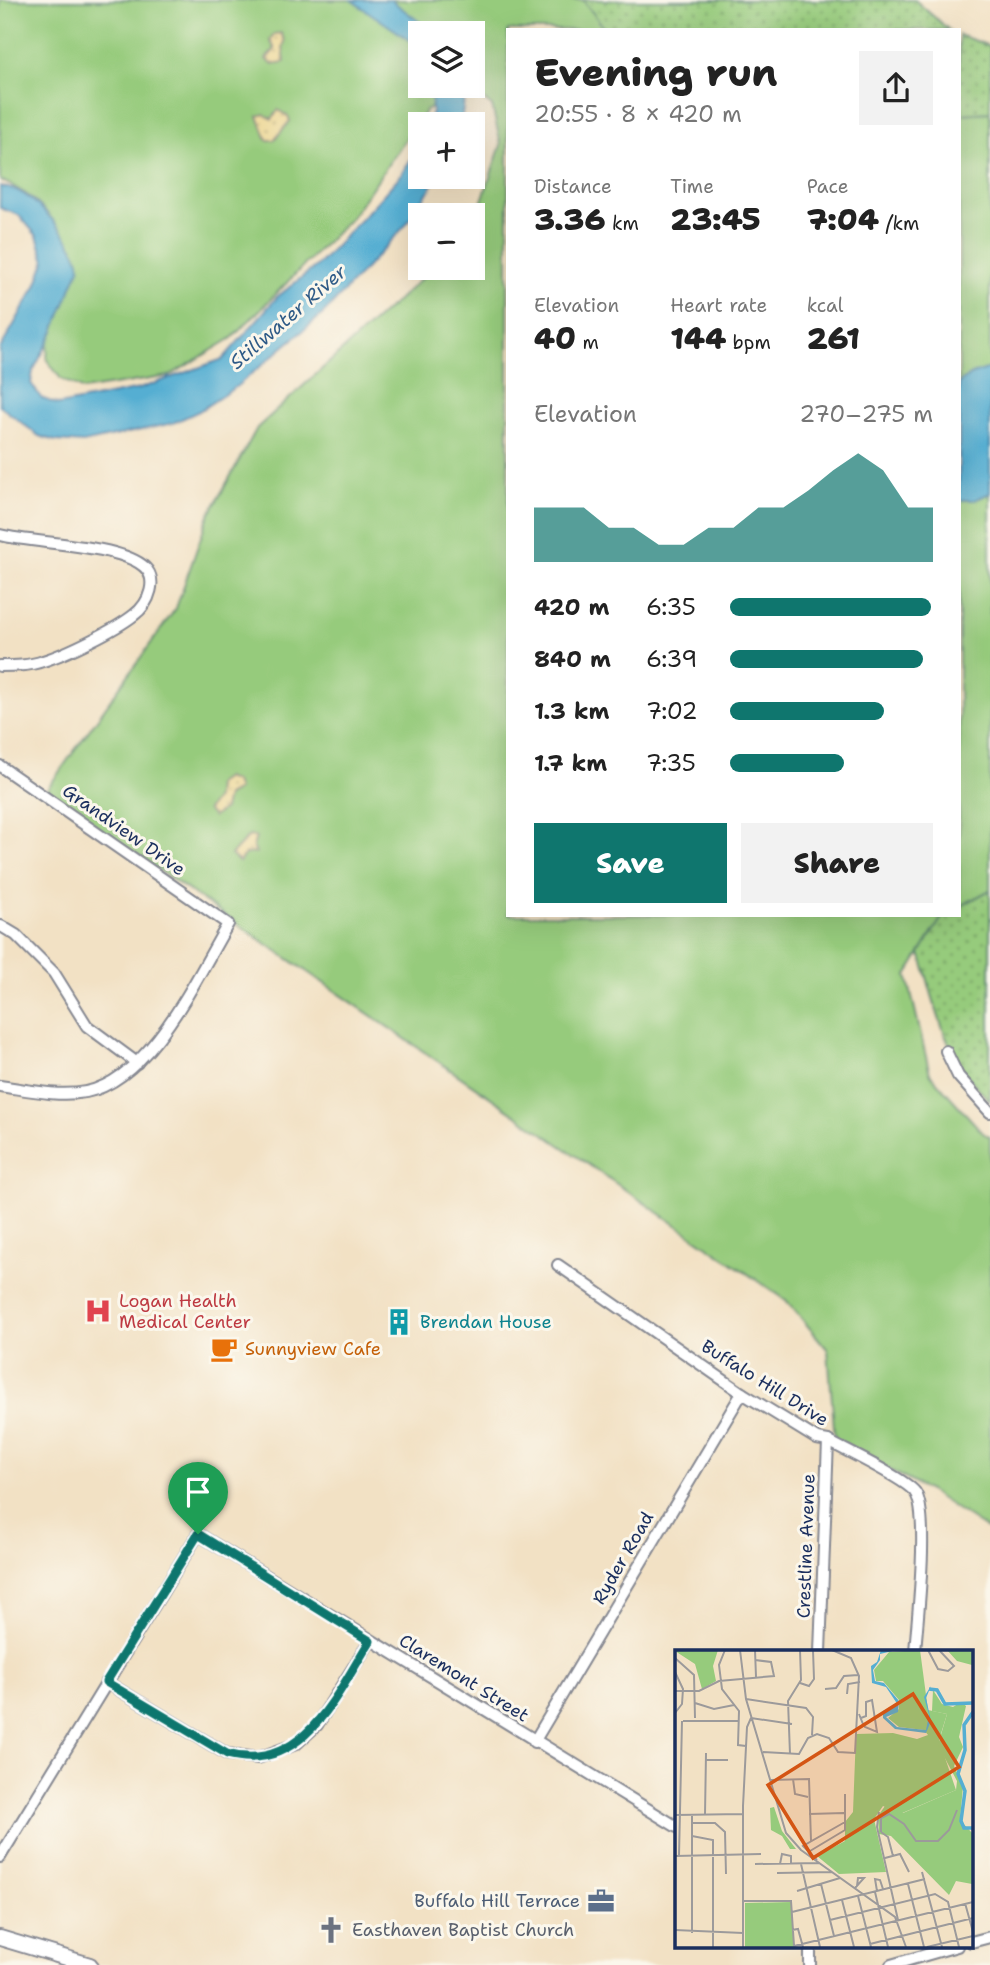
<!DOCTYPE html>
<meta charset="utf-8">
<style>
body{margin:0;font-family:"Shantell Sans",sans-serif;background:#f2f2f2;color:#222;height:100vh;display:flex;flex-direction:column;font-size:26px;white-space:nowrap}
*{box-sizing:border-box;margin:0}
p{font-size:23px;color:#767676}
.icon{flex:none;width:38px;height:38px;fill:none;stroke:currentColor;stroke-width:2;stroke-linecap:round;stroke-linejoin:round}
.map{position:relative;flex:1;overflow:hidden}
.drawer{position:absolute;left:506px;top:28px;width:455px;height:889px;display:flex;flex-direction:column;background:#fff;border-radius:0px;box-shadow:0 7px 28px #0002}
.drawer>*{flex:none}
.controls{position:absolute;left:408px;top:21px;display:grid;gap:14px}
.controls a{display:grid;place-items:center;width:77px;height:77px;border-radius:0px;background:#fff;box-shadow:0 7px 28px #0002;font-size:35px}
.pin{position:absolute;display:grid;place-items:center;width:60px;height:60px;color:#fff;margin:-72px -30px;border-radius:50% 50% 50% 0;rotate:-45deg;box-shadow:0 0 7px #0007}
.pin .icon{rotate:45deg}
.round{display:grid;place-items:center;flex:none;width:74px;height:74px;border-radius:0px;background:#f2f2f2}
.summary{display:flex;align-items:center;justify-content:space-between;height:119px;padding:0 28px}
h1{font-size:38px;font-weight:800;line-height:52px}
.figures{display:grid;grid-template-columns:repeat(3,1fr);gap:10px;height:119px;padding:7px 28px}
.figures div{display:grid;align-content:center}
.figures b{font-size:30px;font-weight:800}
.figures small{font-size:19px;font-weight:400}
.figures p{font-size:19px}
.chart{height:196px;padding:14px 28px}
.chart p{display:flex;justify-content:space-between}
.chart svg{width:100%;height:126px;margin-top:7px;fill:#0f766e;opacity:.7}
.action{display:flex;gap:14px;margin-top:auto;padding:14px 28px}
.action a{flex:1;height:80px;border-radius:0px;background:#0f766e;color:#fff;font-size:28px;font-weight:800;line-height:80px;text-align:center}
.action a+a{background:#f2f2f2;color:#222}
ul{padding:0 28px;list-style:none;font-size:23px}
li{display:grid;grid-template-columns:112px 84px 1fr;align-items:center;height:52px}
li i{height:18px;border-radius:9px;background:#0f766e}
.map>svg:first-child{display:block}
.grass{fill:#96cb7c;stroke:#587d6d;stroke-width:2;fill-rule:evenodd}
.sand{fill:url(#sand-dots);stroke:#84847e;stroke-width:2}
.park{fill:url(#park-dots);stroke:#587d6d;stroke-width:2}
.water{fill:#55aed2;stroke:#386e98;stroke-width:2}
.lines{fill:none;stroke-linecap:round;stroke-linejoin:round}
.minor-casing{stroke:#868891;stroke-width:14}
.major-casing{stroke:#868891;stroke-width:18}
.minor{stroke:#fff;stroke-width:10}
.major{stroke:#fff;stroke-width:14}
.route-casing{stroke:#fff;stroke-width:14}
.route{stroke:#0f766e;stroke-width:9}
.labels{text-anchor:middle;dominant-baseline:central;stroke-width:6;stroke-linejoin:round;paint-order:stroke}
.street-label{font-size:18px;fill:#1b2f5e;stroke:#fbf7ec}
.health-label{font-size:18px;fill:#be3a42;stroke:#fbf7ec;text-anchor:start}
.culture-label{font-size:18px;fill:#0d838f;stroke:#fbf7ec;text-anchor:start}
.food-label{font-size:18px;fill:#c56008;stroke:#fbf7ec;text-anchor:start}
.service-label{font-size:18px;fill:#4e5e75;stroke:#fbf7ec;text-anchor:end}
.worship-label{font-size:18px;fill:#5b616d;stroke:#fbf7ec;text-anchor:start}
.water-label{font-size:19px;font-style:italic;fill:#2f5b87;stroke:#fbf7ec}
.inset-river{fill:none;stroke:#55aed2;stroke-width:3.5}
.inset-road{fill:none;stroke:#9c9a9b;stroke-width:2}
.view{fill:#d45514;fill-opacity:0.15;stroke:#d45514;stroke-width:3.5}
.inset-edge{fill:none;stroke:#1b2f5e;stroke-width:3.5}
</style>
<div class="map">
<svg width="990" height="1965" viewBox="0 0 990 1965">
<defs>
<pattern id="sand-dots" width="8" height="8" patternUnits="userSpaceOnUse" patternTransform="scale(1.75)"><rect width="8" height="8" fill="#eeda9e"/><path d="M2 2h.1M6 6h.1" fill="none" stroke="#ccbb8a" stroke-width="1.8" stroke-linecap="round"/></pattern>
<pattern id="park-dots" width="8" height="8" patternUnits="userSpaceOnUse" patternTransform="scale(1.75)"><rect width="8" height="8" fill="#96cb7c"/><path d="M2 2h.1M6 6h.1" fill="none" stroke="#7aa569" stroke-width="1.8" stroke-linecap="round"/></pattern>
</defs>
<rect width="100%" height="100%" fill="#fbf7ec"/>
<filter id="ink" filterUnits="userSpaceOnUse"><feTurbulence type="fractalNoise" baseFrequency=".0143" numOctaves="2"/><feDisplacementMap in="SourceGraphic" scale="14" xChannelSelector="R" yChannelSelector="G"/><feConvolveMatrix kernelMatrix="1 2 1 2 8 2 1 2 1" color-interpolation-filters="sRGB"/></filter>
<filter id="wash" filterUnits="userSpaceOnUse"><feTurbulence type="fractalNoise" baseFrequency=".00686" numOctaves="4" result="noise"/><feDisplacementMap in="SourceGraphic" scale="28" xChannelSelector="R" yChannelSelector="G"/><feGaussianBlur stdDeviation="1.57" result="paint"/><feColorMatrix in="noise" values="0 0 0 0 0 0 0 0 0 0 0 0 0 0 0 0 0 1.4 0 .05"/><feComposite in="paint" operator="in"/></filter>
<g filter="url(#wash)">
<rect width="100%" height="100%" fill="#f2e1c4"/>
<!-- grass -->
<g class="grass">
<path d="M0 0H583L606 30H508V915H944L907 975 930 1074 983 1133 990 1137V1531L929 1491 835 1441 828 1350 786 1300 45 792 176 608 208 517 257 428 433 268H472L473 227 501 145 492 106 473 92 426 110 350 219 232 338 169 376 83 390 61 379 47 360 49 322 76 260C59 223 39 196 0 180ZM420 33H472V86H420Z"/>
<path d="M990 112V890L959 907V114Z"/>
</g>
<!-- sand -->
<g class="sand">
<path d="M281 33 285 41 283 48 285 62 272 64 266 59 275 49 270 40 274 34Z"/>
<path d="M278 110 288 116 290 121 274 140H267L258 116 264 114 272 119Z"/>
<path d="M226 778 235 782 238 790 227 796 224 809 213 817 207 810 216 798 217 784Z"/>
<path d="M249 836 256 837 253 847 256 853 245 854 239 862 231 855Z"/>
</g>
<!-- park -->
<g class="park">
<path d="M583 0H915L949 30H606Z"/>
<path d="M959 35 990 46V112L959 114Z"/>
<path d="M990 890V1101C943 1057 938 1012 920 953L943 916 959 915V907Z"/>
</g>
<!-- water -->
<g class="water">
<path d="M351 0H391L434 33H420V47Z"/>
<path d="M431 86H459L464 100 461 124H428L432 111Z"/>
<path d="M420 145V177H438L405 226 324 313 237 386 199 411 173 423 83 443 56 441 39 436 0 406V349L36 286 45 261 37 236 19 215 0 208V186C5 188 11 188 16 190 38 200 78 243 80 267L54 331 33 371 31 383 41 398 59 405 139 389 223 359 277 297 320 263 363 217 400 176Z"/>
<path d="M990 368V493L975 500H959V383L972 374Z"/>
</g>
</g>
<g filter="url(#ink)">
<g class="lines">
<defs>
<g id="minor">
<path d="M0 535C37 544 113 544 142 565 160 578 149 604 134 615 115 630 66 654 43 661 29 666 14 666 0 666"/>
<path d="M0 766 228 924C197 976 151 1079 86 1092 58 1097 28 1090 0 1086"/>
<path d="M1 926 16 935 54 973 87 1026 137 1063"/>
<path d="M946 1051 958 1076 990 1112"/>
<path d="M558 1265 742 1393 817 1439 828 1441C846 1451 904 1478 915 1492 930 1513 917 1622 915 1652"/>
<path d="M820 1652 828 1441"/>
<path d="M106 1682 227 1754 258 1758 296 1744 317 1725 370 1641"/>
<path d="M534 1742 742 1393"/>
<path d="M0 1857 198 1534 677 1827"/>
<path d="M971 1942 990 1937"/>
<path d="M810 1965V1946"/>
<path d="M891 1965 957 1946"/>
</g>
<path id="major" d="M0 1938 90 1965"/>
</defs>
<!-- minor casing -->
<use href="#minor" class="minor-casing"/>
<!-- major casing -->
<use href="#major" class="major-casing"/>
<!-- minor -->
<use href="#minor" class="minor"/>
<!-- major -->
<use href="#major" class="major"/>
</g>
</g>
<g class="lines" filter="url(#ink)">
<defs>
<path id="route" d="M198 1534 370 1641C337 1693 303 1775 227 1754L106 1682Z"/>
</defs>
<!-- route casing -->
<use href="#route" class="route-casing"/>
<!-- route -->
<use href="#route" class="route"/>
</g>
<!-- icons -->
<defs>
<symbol id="hospital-bare" viewBox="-9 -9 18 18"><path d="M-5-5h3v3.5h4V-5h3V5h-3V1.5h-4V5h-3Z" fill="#e0444e" stroke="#fbf7ec" stroke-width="2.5" paint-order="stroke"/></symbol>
<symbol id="building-bare" viewBox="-9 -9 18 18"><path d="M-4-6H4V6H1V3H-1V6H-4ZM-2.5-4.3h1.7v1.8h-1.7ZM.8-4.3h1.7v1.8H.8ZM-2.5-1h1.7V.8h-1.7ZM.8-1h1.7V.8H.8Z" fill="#0f9aa8" stroke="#fbf7ec" stroke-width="2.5" paint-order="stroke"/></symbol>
<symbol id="cafe-bare" viewBox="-9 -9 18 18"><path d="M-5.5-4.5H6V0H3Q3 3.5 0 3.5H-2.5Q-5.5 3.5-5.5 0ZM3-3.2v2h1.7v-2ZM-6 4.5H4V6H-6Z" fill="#e8710a" stroke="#fbf7ec" stroke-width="2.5" paint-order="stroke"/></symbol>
<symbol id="office-bare" viewBox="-9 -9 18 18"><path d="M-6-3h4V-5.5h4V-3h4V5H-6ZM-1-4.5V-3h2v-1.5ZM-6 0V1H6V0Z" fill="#5c6f8a" stroke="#fbf7ec" stroke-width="2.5" paint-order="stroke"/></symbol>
<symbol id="church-bare" viewBox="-9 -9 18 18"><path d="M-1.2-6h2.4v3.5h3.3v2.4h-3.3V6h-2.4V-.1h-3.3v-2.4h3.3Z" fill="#6b7280" stroke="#fbf7ec" stroke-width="2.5" paint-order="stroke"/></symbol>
</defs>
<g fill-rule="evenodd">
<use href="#hospital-bare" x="79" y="1292" width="38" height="38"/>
<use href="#building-bare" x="380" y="1303" width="38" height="38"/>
<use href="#cafe-bare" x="205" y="1330" width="38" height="38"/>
<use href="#office-bare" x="582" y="1882" width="38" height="38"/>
<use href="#church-bare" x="312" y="1911" width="38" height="38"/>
</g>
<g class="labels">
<!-- street labels -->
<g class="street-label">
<text transform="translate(124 830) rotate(35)">Grandview Drive</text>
<text transform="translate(765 1383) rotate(32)">Buffalo Hill Drive</text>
<text transform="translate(806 1546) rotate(-88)">Crestline Avenue</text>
<text transform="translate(623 1558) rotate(-60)">Ryder Road</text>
<text transform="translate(464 1678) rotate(32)">Claremont Street</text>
</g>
<!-- health labels -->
<g class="health-label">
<text x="119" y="1301">Logan Health<tspan x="119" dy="21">Medical Center</tspan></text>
</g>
<!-- culture labels -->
<g class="culture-label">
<text x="420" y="1322">Brendan House</text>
</g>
<!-- food labels -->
<g class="food-label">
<text x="245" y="1349">Sunnyview Cafe</text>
</g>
<!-- service labels -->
<g class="service-label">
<text x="580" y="1901">Buffalo Hill Terrace</text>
</g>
<!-- worship labels -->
<g class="worship-label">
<text x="352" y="1930">Easthaven Baptist Church</text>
</g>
<!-- water labels -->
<g class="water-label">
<text transform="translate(288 317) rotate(-41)">Stillwater River</text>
</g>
</g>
<!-- overview -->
<g transform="translate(675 1650)">
<rect width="298" height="298" fill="#f2e1c4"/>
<path d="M245 0 253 60 272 64 264 90 281 140 225 164 208 156 199 169 211 222 164 224 142 206 170 191V172L178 162 181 84 218 83 242 89 253 85 249 80 224 77 213 68 224 59V50L208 31H201L199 20 214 2ZM272 0H297V15L282 11ZM99 157 107 181 121 199H115L107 186 96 180 95 158Z" fill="#96cb7c"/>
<path d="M43 0 38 16 41 31 27 39 20 14 0 1ZM258 40 267 54 278 57 286 52 291 56 284 87 288 97 279 116 288 136 285 170 297 183V234L281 231 274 245 216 186 204 184 203 166 210 156 228 163 281 140 282 131 263 95 272 64 257 61ZM116 252 119 297H70V253Z" fill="#96cb7c"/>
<path d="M206 0H222L205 4V10L198 20 200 31 209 33 224 51 223 62 211 67 222 77 251 80 254 65 249 47 256 36 251 48 256 71 251 83 220 79 208 68V61L223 55 211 37 197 33 196 16 202 12Z" fill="#55aed2"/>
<path class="inset-river" d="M254 39 262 40 270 54 298 53M298 62 289 75 290 100 283 124 290 141 286 171 289 178H298"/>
<path class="inset-road" d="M50 0 44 15 47 39 64 61 63 95 71 96M65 0 71 49 111 183 126 200 220 267 231 297M80 0 81 27M253 0 263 19 273 21 279 16 264 0M0 8 19 25 20 68M0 22 8 39 7 54 0 63M125 33 134 36 139 29 138 0M150 39 161 38 169 26 183 25M0 41H24L44 31 99 26 96 12 80 10M172 44 173 34 185 32M71 49 131 58 138 67 137 85M20 53 39 59 59 55M184 64 188 74 190 77 202 82 197 50 191 52V66L186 68M76 68 117 74M8 71H64M88 102 124 104 133 88 142 84 154 88 163 102 180 103 184 26 176 8 157 0M115 104 113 51 126 30 125 0M31 110H53M118 129 120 144 133 147M96 130 134 129 136 191M204 162 202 177 223 270M134 164 169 163M0 165 68 164M30 165 31 103M17 173H40L50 182 51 224M206 182V168L214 164 229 174 241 191H263L274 180 282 160M206 182 213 187 218 206M17 186 38 190V297M135 201 170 180V144M0 206 86 204M4 206 7 71M210 208 225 204 234 222M142 210 128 196 170 172M80 214 144 213M105 214 107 204 116 206V214M126 214 145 297M247 222 267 297M102 223 157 222M146 234 159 286M233 234 249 297M180 238 189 228H183L182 236M122 241 165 228M202 241 200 229 205 230 208 239M200 242 213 297M183 246 196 297M167 250 179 297M68 251H116L119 296M290 253 298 282M117 262 250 229M155 270 260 244 273 252 284 297M0 280 68 283M117 280 123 279 128 297M17 283V165M195 294 298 268M119 296 298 252M68 297V156L72 77 76 68M252 297 298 286"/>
<path class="view" d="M238 44 284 117 138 208 93 135Z"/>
<rect width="298" height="298" class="inset-edge"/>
</g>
</svg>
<div class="controls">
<a><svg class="icon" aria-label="layers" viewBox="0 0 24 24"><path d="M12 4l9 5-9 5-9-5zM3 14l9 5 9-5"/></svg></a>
<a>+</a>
<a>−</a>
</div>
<div class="pin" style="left:198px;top:1534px;background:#1e9e55"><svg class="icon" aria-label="arrive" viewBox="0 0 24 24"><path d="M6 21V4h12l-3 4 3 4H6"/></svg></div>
<section class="drawer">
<div class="summary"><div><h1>Evening run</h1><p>20:55 · 8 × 420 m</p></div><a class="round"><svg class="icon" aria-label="share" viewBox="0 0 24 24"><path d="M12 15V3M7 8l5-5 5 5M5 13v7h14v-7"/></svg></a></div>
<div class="figures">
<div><p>Distance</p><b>3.36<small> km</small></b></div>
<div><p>Time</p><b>23:45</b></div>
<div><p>Pace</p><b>7:04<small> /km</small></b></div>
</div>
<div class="figures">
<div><p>Elevation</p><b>40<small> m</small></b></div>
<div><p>Heart rate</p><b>144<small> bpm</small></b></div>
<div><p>kcal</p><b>261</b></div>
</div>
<div class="chart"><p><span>Elevation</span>270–275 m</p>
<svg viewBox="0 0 160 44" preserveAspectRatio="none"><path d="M0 44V25L10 25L20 25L30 32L40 32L50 38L60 38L70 32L80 32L90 25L100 25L110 19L120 12L130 6L140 12L150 25L160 25V44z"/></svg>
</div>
<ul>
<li><b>420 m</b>6:35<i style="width:99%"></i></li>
<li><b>840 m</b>6:39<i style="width:95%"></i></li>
<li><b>1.3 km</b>7:02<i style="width:76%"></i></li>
<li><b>1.7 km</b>7:35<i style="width:56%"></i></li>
</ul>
<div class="action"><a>Save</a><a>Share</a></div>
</section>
</div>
